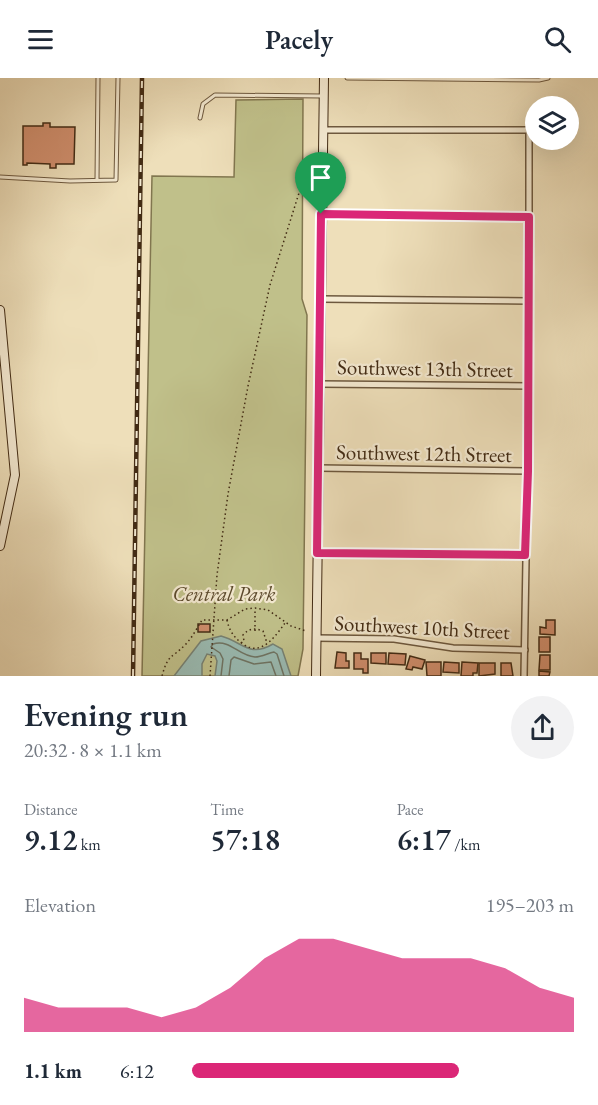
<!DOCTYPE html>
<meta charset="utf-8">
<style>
body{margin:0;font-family:"EB Garamond",serif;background:#f2f2f3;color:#1f2937;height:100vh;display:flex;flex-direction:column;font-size:22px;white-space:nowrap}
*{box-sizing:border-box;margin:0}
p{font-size:20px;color:#747a83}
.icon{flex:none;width:33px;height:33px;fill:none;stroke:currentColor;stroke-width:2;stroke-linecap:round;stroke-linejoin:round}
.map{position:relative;height:598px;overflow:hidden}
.drawer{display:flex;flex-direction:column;background:#fff;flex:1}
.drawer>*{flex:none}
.fabs{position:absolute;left:525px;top:18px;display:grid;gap:12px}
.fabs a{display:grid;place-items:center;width:54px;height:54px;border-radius:50%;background:#fff;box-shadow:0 6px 24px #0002;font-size:30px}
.pin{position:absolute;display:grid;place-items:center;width:51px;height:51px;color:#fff;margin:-62px -26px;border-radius:50% 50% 50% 0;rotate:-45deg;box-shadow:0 0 6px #0007}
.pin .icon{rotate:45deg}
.round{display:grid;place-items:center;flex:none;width:63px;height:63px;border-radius:32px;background:#f2f2f3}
.head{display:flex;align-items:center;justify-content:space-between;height:102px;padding:0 24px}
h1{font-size:33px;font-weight:600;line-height:45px}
.metrics{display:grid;grid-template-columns:repeat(3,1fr);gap:9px;height:102px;padding:6px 24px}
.metrics div{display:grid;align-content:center}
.metrics b{font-size:30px;font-weight:600}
.metrics small{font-size:16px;font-weight:400}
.metrics p{font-size:16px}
.chart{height:168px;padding:12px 24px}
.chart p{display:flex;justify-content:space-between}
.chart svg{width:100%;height:108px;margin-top:6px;fill:#db2777;opacity:.7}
ul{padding:0 24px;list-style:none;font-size:20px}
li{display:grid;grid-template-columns:96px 72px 1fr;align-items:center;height:45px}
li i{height:15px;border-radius:8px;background:#db2777}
header{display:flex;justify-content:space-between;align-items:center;height:78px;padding:0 24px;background:#fff;font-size:27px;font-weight:600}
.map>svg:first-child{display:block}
.green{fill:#c0c08a;stroke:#81764f;stroke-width:1.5}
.water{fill:#9abcb4;stroke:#778274;stroke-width:1.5}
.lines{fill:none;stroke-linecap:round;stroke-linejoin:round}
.shore{stroke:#6e7464;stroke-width:1.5}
.building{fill:#d18f6e;stroke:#422b14;stroke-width:1.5}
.lane-casing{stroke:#6d583e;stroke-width:5}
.street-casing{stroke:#6d583e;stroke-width:8}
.secondary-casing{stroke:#422b14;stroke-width:10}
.path{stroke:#422b14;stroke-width:1.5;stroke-dasharray:1.5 3;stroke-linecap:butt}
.lane{stroke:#f4ead2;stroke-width:3}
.street{stroke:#f4ead2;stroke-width:5}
.secondary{stroke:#f4ead2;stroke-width:8}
.rail-casing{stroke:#422b14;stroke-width:4.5}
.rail{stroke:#f4ead2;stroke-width:2;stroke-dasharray:7;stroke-linecap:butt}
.route-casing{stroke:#fff;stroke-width:12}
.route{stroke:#db2777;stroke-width:8}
.labels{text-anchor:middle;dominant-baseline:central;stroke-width:4.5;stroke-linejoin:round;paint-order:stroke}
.street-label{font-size:21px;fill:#422b14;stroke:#f4ead2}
.park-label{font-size:21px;font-style:italic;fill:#5b492c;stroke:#f4ead2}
</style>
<header><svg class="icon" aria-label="menu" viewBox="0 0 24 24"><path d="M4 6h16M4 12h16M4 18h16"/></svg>Pacely<svg class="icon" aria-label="search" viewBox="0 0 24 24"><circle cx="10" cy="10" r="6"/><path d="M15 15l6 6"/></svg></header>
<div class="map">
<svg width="598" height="598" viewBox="0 0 598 598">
<rect width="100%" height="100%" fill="#eedfba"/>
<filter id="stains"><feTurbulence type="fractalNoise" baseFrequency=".00333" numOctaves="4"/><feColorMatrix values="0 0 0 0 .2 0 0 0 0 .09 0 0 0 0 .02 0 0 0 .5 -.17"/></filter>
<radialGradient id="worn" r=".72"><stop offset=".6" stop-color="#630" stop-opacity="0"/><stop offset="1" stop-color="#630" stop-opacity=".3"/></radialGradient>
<!-- green -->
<path class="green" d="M303 21 302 221 307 237 303 571 298 598H142L152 98 234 99 236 22Z"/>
<!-- water -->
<path class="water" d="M221 558C243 564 249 580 273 566L282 571 291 598H215L217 583 215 578 207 576 202 586V598H174L201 563Z"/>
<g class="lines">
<!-- shore -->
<g class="shore">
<path d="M221 598 223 581 220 575 211 569 213 566C231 561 238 578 255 579 262 579 268 575 274 574L277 576 284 598"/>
<path d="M229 598 231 582 234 579 254 586 271 584 276 598"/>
</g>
</g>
<!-- building -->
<g class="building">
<path d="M43 45H50V49H75L74 86H56V90H50V86L27 85V87H23V48H43Z"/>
<path d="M546 542H555V557L540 556V549L546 550Z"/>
<rect x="198" y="546" width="12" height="8"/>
<rect x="539" y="559" width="11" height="15"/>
<path d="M337 574 346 575V583H349V590H335Z"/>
<path d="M354 575H361V581H368V595H363V591H354Z"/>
<path d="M371 575H386V586L371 585Z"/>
<path d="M389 575 406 576 405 587 388 586Z"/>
<path d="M540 577H550V592H539Z"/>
<path d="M410 578 425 582 422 591 413 589 412 592 406 591Z"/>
<path d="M426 584H441V598H427Z"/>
<path d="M444 584 459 585V595L443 594Z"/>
<path d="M462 584 478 585 477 595H473V598H461Z"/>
<path d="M479 585H495V596L479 598Z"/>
<path d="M501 585H511L513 598H501Z"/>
<path d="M539 593 550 594 549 598H539Z"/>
</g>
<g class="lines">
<defs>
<g id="lane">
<path d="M347 0 539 2 548 0"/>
<path d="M200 40 203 26 215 17 322 18"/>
<path d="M0 99 70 103 116 102 118 0"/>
<path d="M97 102 98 0"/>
</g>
<g id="street">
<path d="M323 52H529V308L524 598"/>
<path d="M321 137 529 139"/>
<path d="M321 221 529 223"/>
<path d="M320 306 529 308"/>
<path d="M319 390 528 393"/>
<path d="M317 475 525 477"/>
<path d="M316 560 394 561 453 570 525 572"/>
</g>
<g id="secondary">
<path d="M0 232 15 397 0 468"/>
<path d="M316 598 324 0"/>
</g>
</defs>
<!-- lane casing -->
<use href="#lane" class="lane-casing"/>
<!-- street casing -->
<use href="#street" class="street-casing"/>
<!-- secondary casing -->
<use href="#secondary" class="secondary-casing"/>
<!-- path -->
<g class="path">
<path d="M227 542C229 552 234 560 243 566 261 579 275 559 285 545"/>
<path d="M255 553V531"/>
<path d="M241 565 244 563 243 557C249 550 255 550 263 553L267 565"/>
<path d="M162 598C168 576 171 581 185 567 192 560 197 550 202 542H227L245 531 255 530 268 532 291 548 306 553"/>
<path d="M210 598 217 497 228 416 248 308 270 207 305 96"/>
</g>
<!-- lane -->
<use href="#lane" class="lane"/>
<!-- street -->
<use href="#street" class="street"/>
<!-- secondary -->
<use href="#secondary" class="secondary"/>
<defs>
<path id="rail" d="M133 598 142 0"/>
</defs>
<!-- rail casing -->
<use href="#rail" class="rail-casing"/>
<!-- rail -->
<use href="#rail" class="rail"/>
</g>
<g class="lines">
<defs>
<path id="route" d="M321 136 529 139 528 393 525 477 317 475Z"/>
</defs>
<!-- route casing -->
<use href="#route" class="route-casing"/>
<!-- route -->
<use href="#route" class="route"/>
</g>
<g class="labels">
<!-- street labels -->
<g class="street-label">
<text transform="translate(425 290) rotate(1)">Southwest 13th Street</text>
<text transform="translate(424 375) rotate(1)">Southwest 12th Street</text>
<text transform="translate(422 549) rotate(3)">Southwest 10th Street</text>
</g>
<!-- park labels -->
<g class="park-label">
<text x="224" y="515">Central Park</text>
</g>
</g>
<rect width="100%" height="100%" filter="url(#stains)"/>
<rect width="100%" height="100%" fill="url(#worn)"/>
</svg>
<div class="fabs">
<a><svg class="icon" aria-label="layers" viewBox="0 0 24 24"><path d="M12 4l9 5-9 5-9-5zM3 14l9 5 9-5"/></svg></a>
</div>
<div class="pin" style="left:321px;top:136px;background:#1e9e55"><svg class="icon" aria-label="arrive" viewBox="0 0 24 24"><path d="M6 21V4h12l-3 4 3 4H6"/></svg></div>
</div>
<section class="drawer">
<div class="head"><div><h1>Evening run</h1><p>20:32 · 8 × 1.1 km</p></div><a class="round"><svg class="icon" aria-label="share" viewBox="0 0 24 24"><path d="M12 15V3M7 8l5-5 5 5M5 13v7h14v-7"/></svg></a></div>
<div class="metrics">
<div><p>Distance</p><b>9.12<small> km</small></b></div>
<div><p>Time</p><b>57:18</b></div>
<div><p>Pace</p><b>6:17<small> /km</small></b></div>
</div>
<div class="chart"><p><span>Elevation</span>195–203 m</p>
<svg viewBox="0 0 160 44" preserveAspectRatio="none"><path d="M0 44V30L10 34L20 34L30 34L40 38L50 34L60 26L70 14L80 6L90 6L100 10L110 14L120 14L130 14L140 18L150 26L160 30V44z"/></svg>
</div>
<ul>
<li><b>1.1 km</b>6:12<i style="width:70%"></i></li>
</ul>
</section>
